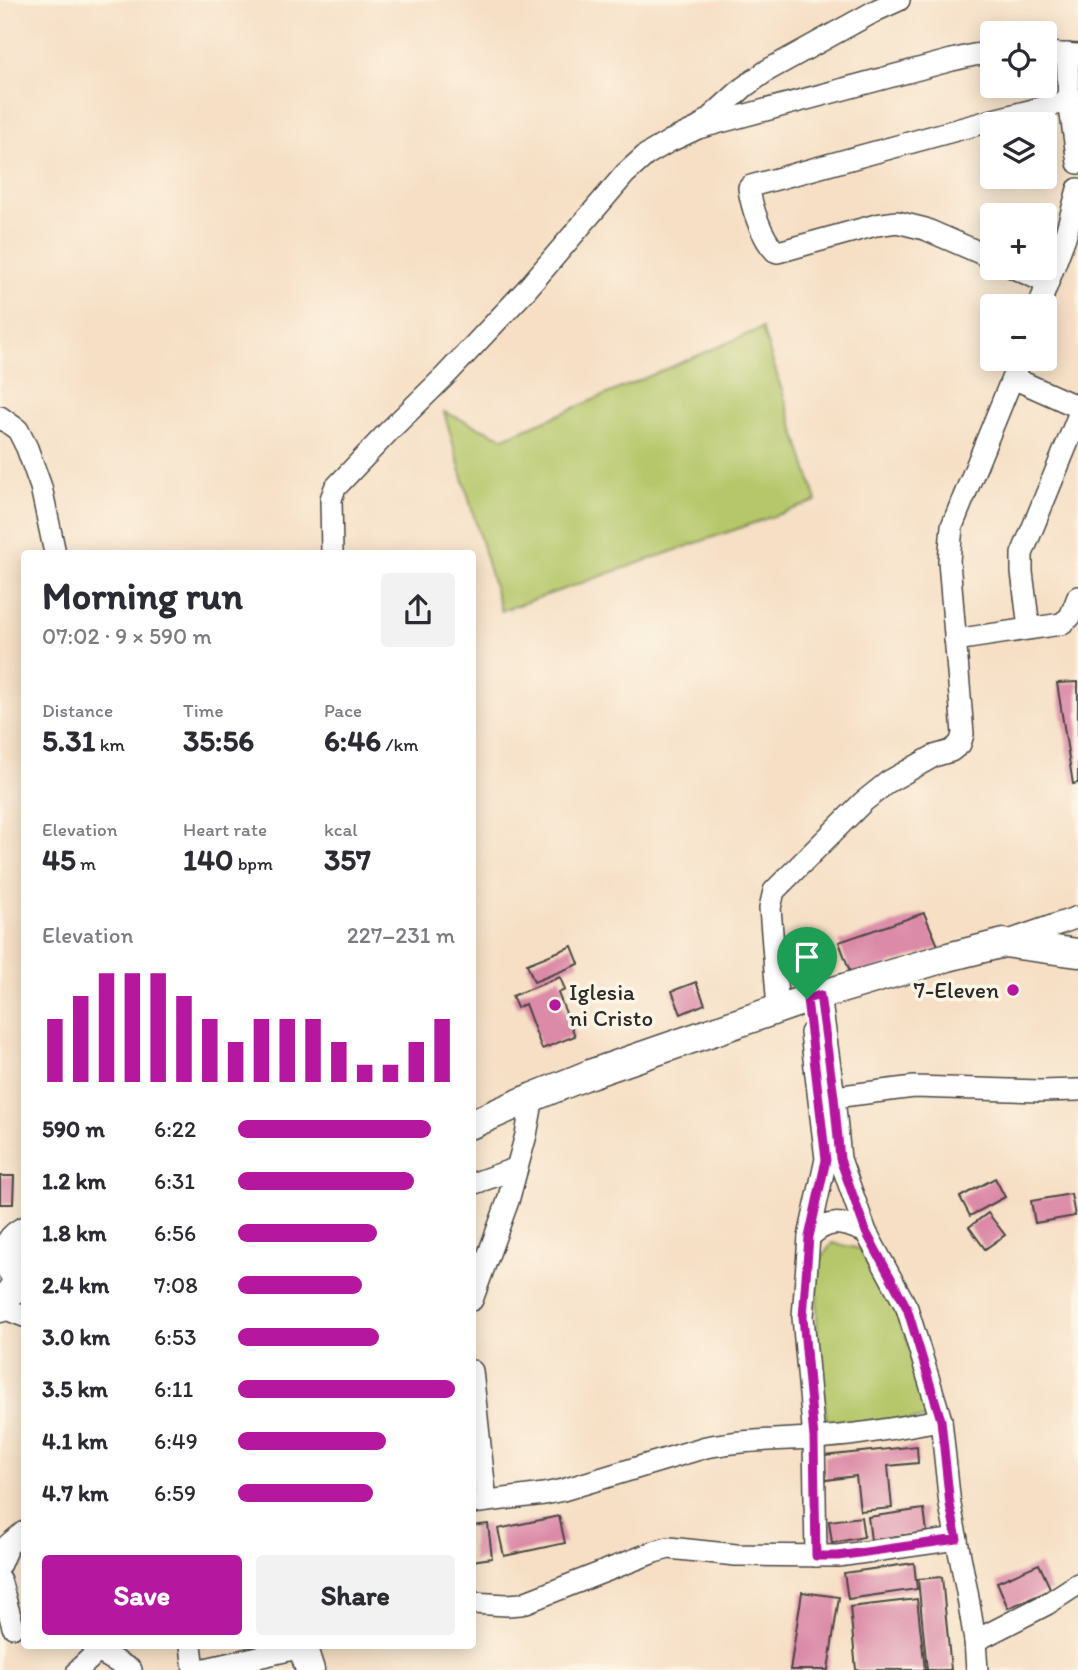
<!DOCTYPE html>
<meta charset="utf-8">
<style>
body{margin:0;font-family:Itim,sans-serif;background:#f2f2f3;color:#2b2b33;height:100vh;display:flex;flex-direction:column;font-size:26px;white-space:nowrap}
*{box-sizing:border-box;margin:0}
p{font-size:23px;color:#7c7c81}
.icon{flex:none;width:38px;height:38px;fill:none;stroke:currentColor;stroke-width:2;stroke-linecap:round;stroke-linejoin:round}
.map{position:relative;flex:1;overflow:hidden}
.sheet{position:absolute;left:21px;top:550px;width:455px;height:1099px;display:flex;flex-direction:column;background:#fff;border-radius:7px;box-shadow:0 4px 18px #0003}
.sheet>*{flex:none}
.fabs{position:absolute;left:980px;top:21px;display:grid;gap:14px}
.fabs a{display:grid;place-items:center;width:77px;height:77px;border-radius:7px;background:#fff;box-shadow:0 4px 18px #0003;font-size:35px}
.pin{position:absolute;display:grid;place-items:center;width:60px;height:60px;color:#fff;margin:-72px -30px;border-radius:50% 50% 50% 0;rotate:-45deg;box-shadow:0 0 7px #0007}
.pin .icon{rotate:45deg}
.round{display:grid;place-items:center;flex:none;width:74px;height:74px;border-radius:7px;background:#f2f2f3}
.summary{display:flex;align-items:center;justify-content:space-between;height:119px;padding:0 21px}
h1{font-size:38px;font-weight:700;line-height:52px}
.stats{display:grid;grid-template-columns:repeat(3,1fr);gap:10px;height:119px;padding:7px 21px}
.stats div{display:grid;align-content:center}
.stats b{font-size:30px;font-weight:700}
.stats small{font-size:19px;font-weight:400}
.stats p{font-size:19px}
.chart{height:196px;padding:14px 21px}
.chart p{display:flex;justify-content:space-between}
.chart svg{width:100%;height:126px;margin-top:7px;stroke:#b5179e;stroke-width:6}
.button{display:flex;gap:14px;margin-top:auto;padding:14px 21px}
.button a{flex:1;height:80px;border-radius:7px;background:#b5179e;color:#fff;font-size:28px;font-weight:700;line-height:80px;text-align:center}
.button a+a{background:#f2f2f3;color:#2b2b33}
ul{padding:0 21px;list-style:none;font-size:23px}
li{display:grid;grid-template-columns:112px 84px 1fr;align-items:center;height:52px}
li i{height:18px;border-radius:9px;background:#b5179e}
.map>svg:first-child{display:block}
.green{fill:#b5c76a;stroke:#70794a;stroke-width:2}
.building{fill:#db8aa7}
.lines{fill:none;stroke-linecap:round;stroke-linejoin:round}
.minor-casing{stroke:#494642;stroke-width:24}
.major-casing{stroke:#494642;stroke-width:31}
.minor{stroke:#fff;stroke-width:21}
.major{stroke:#fff;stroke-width:28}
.route-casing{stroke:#fff;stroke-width:14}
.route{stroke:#b5179e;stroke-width:9}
.poi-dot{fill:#b5179e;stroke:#fcf5e5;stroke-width:2.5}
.labels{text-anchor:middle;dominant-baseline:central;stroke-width:7;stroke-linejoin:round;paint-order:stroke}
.poi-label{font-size:23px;fill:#2b2b2b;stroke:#fcf5e5;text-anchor:end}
</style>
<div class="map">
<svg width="1078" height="1670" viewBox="0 0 1078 1670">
<rect width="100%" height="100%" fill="#fcf5e5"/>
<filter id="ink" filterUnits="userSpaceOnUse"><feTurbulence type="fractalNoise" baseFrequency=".0143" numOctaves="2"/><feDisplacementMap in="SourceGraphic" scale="14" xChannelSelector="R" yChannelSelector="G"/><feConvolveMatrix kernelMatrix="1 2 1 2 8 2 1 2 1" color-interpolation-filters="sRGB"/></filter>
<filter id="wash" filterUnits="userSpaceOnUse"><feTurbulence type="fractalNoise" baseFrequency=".00686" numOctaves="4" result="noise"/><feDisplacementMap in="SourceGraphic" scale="28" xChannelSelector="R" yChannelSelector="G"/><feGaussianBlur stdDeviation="1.57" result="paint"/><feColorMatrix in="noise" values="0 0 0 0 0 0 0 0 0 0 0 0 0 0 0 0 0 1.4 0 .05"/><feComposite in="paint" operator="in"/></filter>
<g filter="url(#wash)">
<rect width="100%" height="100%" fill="#f6dfc5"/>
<!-- green -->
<g class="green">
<path d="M762 328 817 501 501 611 444 412 504 438Z"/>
<path d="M832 1243 860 1249 882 1278 901 1321 933 1418 828 1427 817 1355V1264Z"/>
</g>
<g id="blocks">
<!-- building -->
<g class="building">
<path d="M1078 682V783L1073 784 1057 683Z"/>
<path d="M924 913 939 948 852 977 839 942Z"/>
<path d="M572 946 579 964 534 982 527 964Z"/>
<path d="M560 977 565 990 558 993 575 1036 542 1049 525 1004 517 1008 512 996Z"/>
<path d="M696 982 705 1004 681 1014 672 991Z"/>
<path d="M0 1176H14L13 1204H0Z"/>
<path d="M995 1178 1005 1197 970 1216 960 1197Z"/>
<path d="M1071 1194 1075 1216 1035 1223 1031 1201Z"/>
<path d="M988 1213 1005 1235 985 1249 969 1227Z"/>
<path d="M917 1446 918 1463 888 1466 892 1508 860 1511 856 1476 826 1480 824 1456Z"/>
<path d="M924 1509 927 1532 871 1540 868 1517Z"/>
<path d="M559 1516 565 1543 504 1556 498 1529Z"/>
<path d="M861 1517 864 1537 832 1543 829 1521Z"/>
<path d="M488 1524 492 1558 472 1561V1526Z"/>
<path d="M914 1563 917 1589 848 1599 844 1573Z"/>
<path d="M1039 1564 1051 1590 1008 1608 997 1582Z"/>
<path d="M942 1577 951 1670H927L918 1579Z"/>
<path d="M802 1592 839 1597 828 1670H790Z"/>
<path d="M917 1599 925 1670H856L850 1607Z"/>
</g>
</g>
</g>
<g filter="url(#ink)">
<use href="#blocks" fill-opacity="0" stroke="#494642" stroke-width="2"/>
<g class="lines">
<defs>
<g id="minor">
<path d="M1045 53 1078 55"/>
<path d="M1067 54 1069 101"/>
<path d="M703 124 744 87 768 70 877 10 899 0"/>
<path d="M992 258 925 229 897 222 876 225 778 252 775 251C762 238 751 206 749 188L751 186 993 120 1069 101 1078 163"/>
<path d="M1014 268 1047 283"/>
<path d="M1039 306 1065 237 1078 189"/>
<path d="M1013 378 1078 407"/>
<path d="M0 417 18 430 27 448 41 487 55 553"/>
<path d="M332 553 331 499 335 488 388 432 446 375 526 290 625 174 646 155 670 141 698 128 952 60 974 55 992 53"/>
<path d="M1029 628 1022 572V554L1078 417"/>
<path d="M955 640 1061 624 1070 617 1078 597"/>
<path d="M1006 942 1078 917"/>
<path d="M820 995 834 1097 840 1159 866 1232 907 1308 941 1420 950 1505 967 1592 975 1641 977 1670"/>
<path d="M778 1008 770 908 774 891 863 802 888 782 934 756 951 751 960 744 963 734 949 561 952 526 1020 359"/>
<path d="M811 1033 826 1159 809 1237 803 1317 814 1438 816 1556"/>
<path d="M834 1097 914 1087 1040 1091 1078 1090"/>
<path d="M472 1184 517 1168"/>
<path d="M809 1237C830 1217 842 1223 866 1232"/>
<path d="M472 1300 508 1201 526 1135 533 1097"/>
<path d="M1 1307 24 1316"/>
<path d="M472 1371 486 1501"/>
<path d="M472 1503 544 1494 563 1490 706 1447C741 1440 777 1440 813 1438 856 1436 899 1427 941 1420"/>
<path d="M0 1564 8 1545 24 1532"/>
<path d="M0 1580 13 1627"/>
<path d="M472 1603 507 1605 521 1604 654 1552 669 1548 736 1555 838 1556 957 1539"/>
<path d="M975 1641 1047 1604 1078 1584"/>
<path d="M97 1645 98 1651 131 1670"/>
<path d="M191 1645 194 1670"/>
<path d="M78 1670 98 1651"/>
<path d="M201 1670 302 1647"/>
</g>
<g id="major">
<path d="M472 1124 533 1097 590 1074 807 999 948 957 1004 943 1078 953"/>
<path d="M24 1231C1 1243 1 1269 24 1280"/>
<path d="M0 1308 20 1278"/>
<path d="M302 1645 310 1670"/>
</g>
</defs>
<!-- minor casing -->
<use href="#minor" class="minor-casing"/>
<!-- major casing -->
<use href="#major" class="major-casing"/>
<!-- minor -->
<use href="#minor" class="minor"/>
<!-- major -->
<use href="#major" class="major"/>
</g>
</g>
<g class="lines" filter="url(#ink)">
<defs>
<path id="route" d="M820 995 834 1097 840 1159 866 1232 907 1308 941 1420 950 1505 957 1539 838 1556H816L814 1438 803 1317 809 1237 826 1160 807 999Z"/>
</defs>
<!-- route casing -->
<use href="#route" class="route-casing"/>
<!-- route -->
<use href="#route" class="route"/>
</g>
<!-- markers -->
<g class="poi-dot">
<circle cx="1013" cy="990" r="7"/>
<circle cx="555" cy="1005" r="7"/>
</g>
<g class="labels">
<!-- poi labels -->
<g class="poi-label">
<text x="999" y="990">7-Eleven</text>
<text x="569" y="992" text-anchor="start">Iglesia<tspan x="569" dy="26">ni Cristo</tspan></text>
</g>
</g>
</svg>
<div class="fabs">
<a><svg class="icon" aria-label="locate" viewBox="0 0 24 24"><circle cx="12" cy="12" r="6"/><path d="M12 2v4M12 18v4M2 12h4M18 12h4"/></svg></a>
<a><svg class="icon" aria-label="layers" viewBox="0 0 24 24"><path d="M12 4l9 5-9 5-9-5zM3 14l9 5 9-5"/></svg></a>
<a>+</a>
<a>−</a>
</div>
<div class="pin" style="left:807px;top:999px;background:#1e9e55"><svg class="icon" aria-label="arrive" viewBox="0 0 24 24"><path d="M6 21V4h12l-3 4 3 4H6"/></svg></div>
<section class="sheet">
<div class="summary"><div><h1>Morning run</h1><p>07:02 · 9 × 590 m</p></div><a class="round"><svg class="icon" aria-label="share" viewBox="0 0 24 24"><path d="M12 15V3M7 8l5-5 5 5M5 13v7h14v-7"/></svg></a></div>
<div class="stats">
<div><p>Distance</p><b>5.31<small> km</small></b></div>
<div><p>Time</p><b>35:56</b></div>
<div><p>Pace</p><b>6:46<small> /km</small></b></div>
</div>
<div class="stats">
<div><p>Elevation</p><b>45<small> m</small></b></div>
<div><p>Heart rate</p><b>140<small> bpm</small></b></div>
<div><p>kcal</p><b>357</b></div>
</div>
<div class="chart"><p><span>Elevation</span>227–231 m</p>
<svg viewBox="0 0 160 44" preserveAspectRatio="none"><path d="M5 44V22M15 44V14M25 44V6M35 44V6M45 44V6M55 44V14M65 44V22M75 44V30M85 44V22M95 44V22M105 44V22M115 44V30M125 44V38M135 44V38M145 44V30M155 44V22"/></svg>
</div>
<ul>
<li><b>590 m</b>6:22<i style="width:89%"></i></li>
<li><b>1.2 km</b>6:31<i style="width:81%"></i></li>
<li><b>1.8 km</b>6:56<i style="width:64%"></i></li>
<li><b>2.4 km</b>7:08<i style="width:57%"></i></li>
<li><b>3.0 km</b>6:53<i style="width:65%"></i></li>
<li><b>3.5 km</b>6:11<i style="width:100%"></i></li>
<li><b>4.1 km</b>6:49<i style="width:68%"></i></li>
<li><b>4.7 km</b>6:59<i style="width:62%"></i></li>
</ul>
<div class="button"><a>Save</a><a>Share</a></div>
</section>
</div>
